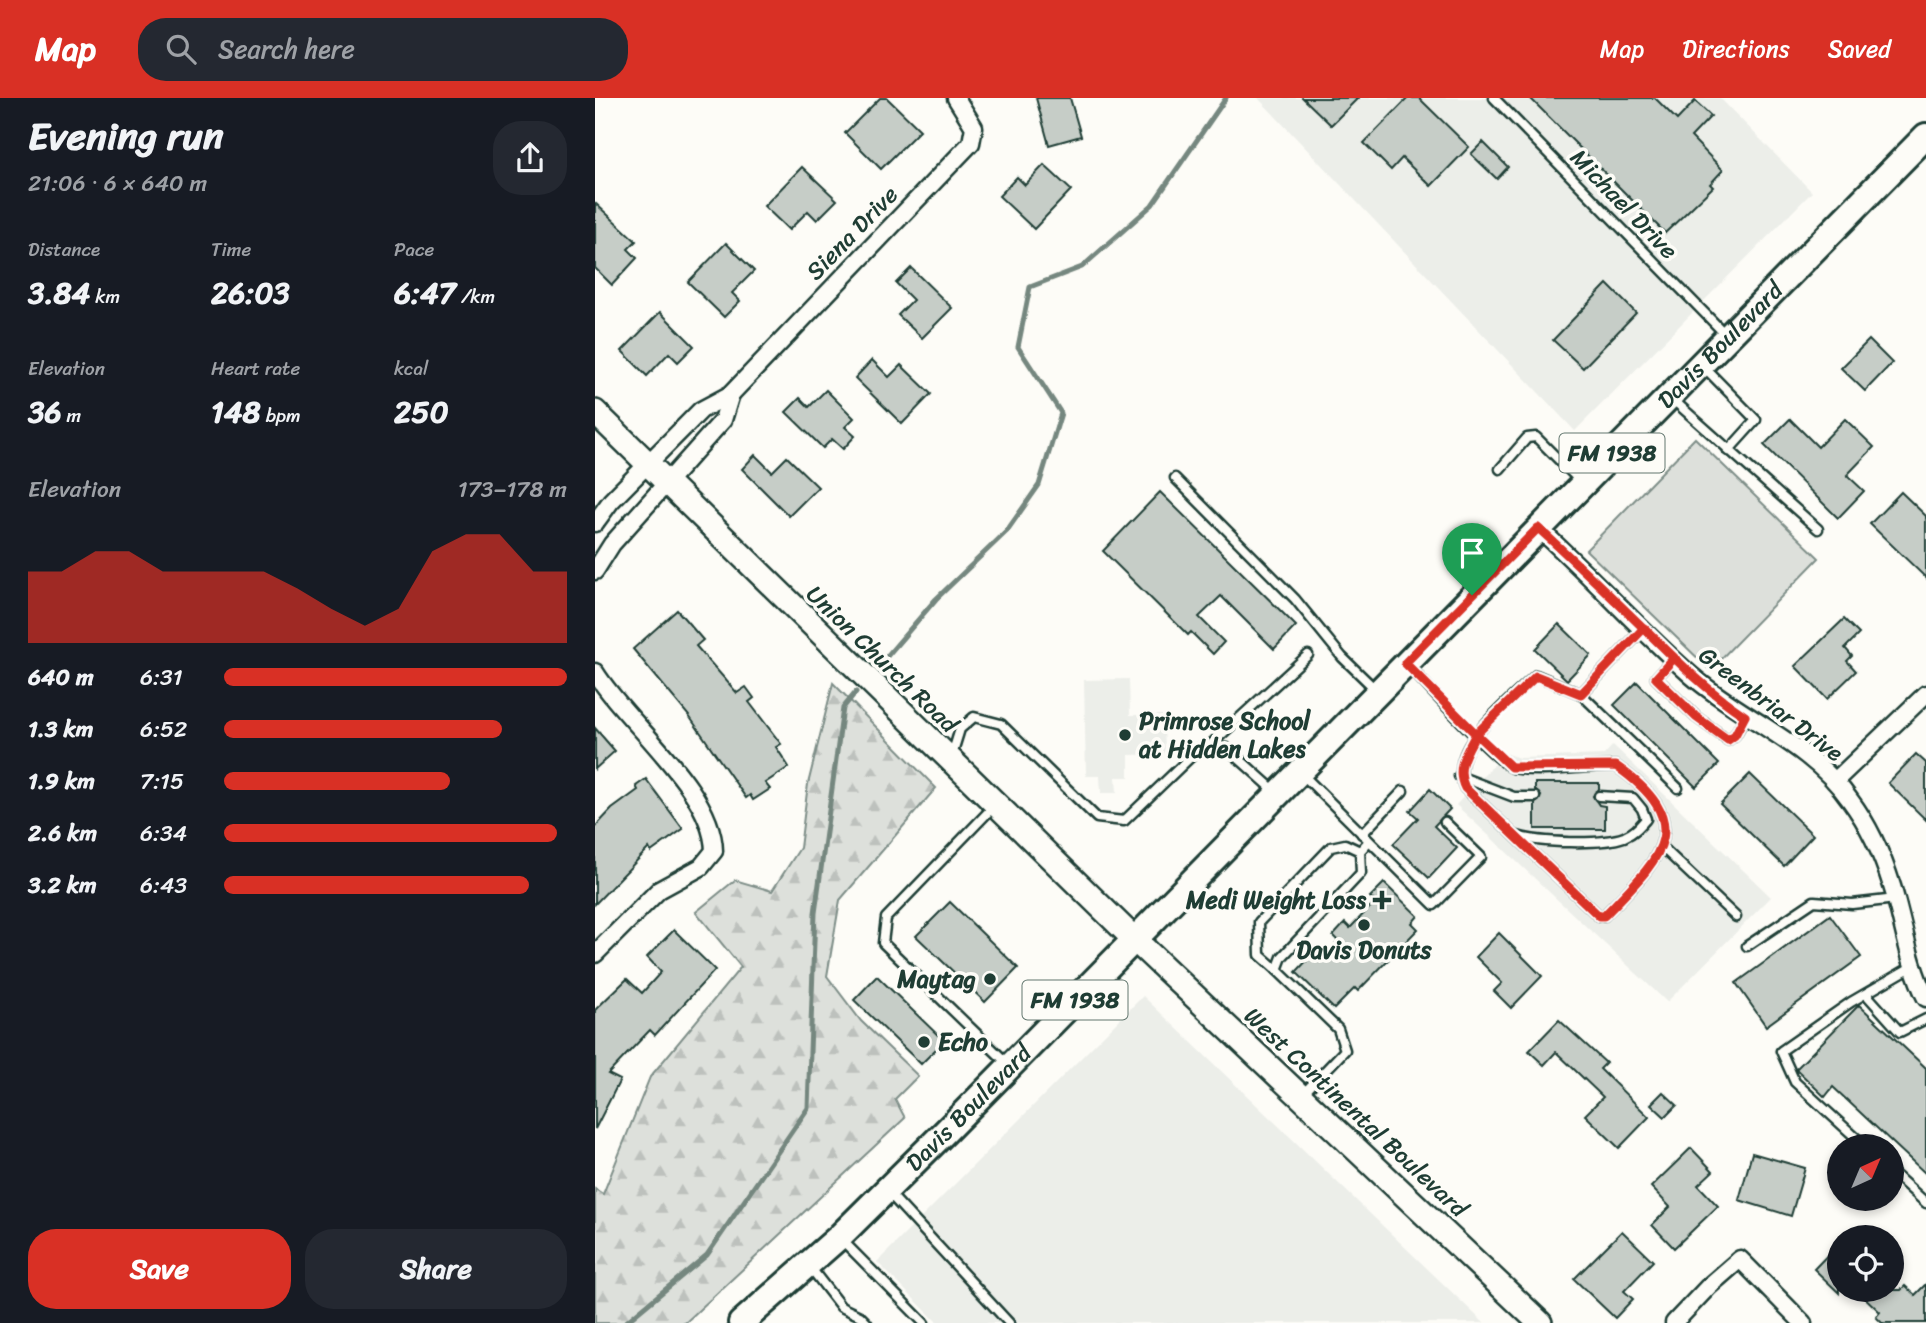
<!DOCTYPE html>
<meta charset="utf-8">
<style>
body{margin:0;font-family:Sriracha,sans-serif;background:#242831;color:#f1f3f6;height:100vh;display:flex;flex-direction:column;font-size:26px;white-space:nowrap}
*{box-sizing:border-box;margin:0}
p{font-size:23px;color:#9ea1a6}
.icon{flex:none;width:38px;height:38px;fill:none;stroke:currentColor;stroke-width:2;stroke-linecap:round;stroke-linejoin:round}
.map{position:relative;flex:1;overflow:hidden}
.sheet{display:flex;flex-direction:column;background:#171b24;width:595px}
.sheet>*{flex:none}
.needle{width:46px;rotate:44deg}
.fabs{position:absolute;left:1232px;top:1036px;display:grid;gap:14px}
.fabs a{display:grid;place-items:center;width:77px;height:77px;border-radius:50%;background:#171b24;box-shadow:0 4px 10px #0003;font-size:35px}
.pin{position:absolute;display:grid;place-items:center;width:60px;height:60px;color:#fff;margin:-72px -30px;border-radius:50% 50% 50% 0;rotate:-45deg;box-shadow:0 0 7px #0007}
.pin .icon{rotate:45deg}
.round{display:grid;place-items:center;flex:none;width:74px;height:74px;border-radius:28px;background:#242831}
.overview{display:flex;align-items:center;justify-content:space-between;height:119px;padding:0 28px}
h1{font-size:38px;font-weight:700;line-height:52px}
.figures{display:grid;grid-template-columns:repeat(3,1fr);gap:10px;height:119px;padding:7px 28px}
.figures div{display:grid;align-content:center}
.figures b{font-size:30px;font-weight:700}
.figures small{font-size:19px;font-weight:400}
.figures p{font-size:19px}
.chart{height:196px;padding:14px 28px}
.chart p{display:flex;justify-content:space-between}
.chart svg{width:100%;height:126px;margin-top:7px;fill:#d93025;opacity:.7}
.button{display:flex;gap:14px;margin-top:auto;padding:14px 28px}
.button a{flex:1;height:80px;border-radius:28px;background:#d93025;color:#fff;font-size:28px;font-weight:700;line-height:80px;text-align:center}
.button a+a{background:#242831;color:#f1f3f6}
ul{padding:0 28px;list-style:none;font-size:23px}
li{display:grid;grid-template-columns:112px 84px 1fr;align-items:center;height:52px}
li i{height:18px;border-radius:9px;background:#d93025}
header{display:flex;align-items:center;gap:42px;box-sizing:border-box;height:98px;padding:0 35px;background:#d93025;color:#fff}
header strong{font-size:33px}
nav{display:flex;gap:38px;margin-inline-start:auto;font-size:24px}
.search{width:490px;height:63px;background:#242831;display:flex;align-items:center;gap:18px;box-sizing:border-box;padding:0 24px;border-radius:28px;color:#9ea1a6;font-size:26px}
main{display:flex;flex:1;min-height:0}
.map>svg:first-child{display:block}
.built{fill:#eceee9}
.grass{fill:#dde0db;stroke:#7e8e88;stroke-width:2}
.forest{fill:url(#forest-firs);stroke:#7e8e88;stroke-width:2}
.lines{fill:none;stroke-linecap:round;stroke-linejoin:round}
.stream{stroke:#75877f;stroke-width:5}
.building{fill:#c6cdc7;stroke:#1f3d34;stroke-width:2}
.lane-casing{stroke:#1f3d34;stroke-width:13}
.street-casing{stroke:#1f3d34;stroke-width:21}
.secondary-casing{stroke:#1f3d34;stroke-width:28}
.primary-casing{stroke:#1f3d34;stroke-width:30}
.lane{stroke:#fdfcf7;stroke-width:8}
.street{stroke:#fdfcf7;stroke-width:16}
.secondary{stroke:#fdfcf7;stroke-width:23}
.primary{stroke:#fdfcf7;stroke-width:24}
.route-casing{stroke:#fff;stroke-width:14}
.route{stroke:#d93025;stroke-width:9}
.poi-dot{fill:#1f3d34;stroke:#fdfcf7;stroke-width:2.5}
.labels{text-anchor:middle;dominant-baseline:central;stroke-width:7;stroke-linejoin:round;paint-order:stroke}
.shield{fill:#fdfcf7;stroke:#62766e;stroke-width:2}
.shield-label{font-size:23px;font-weight:bold;fill:#1f3d34}
.street-label{font-size:24px;fill:#1f3d34;stroke:#fdfcf7}
.poi-label{font-size:24px;font-weight:bold;fill:#1f3d34;stroke:#fdfcf7;text-anchor:start}
</style>
<header>
<strong>Map</strong>
<div class="search"><svg class="icon" aria-label="search" viewBox="0 0 24 24"><circle cx="10" cy="10" r="6"/><path d="M15 15l6 6"/></svg>Search here</div>
<nav><a>Map</a><a>Directions</a><a>Saved</a></nav>
</header>
<main>
<section class="sheet">
<div class="overview"><div><h1>Evening run</h1><p>21:06 · 6 × 640 m</p></div><a class="round"><svg class="icon" aria-label="share" viewBox="0 0 24 24"><path d="M12 15V3M7 8l5-5 5 5M5 13v7h14v-7"/></svg></a></div>
<div class="figures">
<div><p>Distance</p><b>3.84<small> km</small></b></div>
<div><p>Time</p><b>26:03</b></div>
<div><p>Pace</p><b>6:47<small> /km</small></b></div>
</div>
<div class="figures">
<div><p>Elevation</p><b>36<small> m</small></b></div>
<div><p>Heart rate</p><b>148<small> bpm</small></b></div>
<div><p>kcal</p><b>250</b></div>
</div>
<div class="chart"><p><span>Elevation</span>173–178 m</p>
<svg viewBox="0 0 160 44" preserveAspectRatio="none"><path d="M0 44V19L10 19L20 12L30 12L40 19L50 19L60 19L70 19L80 25L90 32L100 38L110 32L120 12L130 6L140 6L150 19L160 19V44z"/></svg>
</div>
<ul>
<li><b>640 m</b>6:31<i style="width:100%"></i></li>
<li><b>1.3 km</b>6:52<i style="width:81%"></i></li>
<li><b>1.9 km</b>7:15<i style="width:66%"></i></li>
<li><b>2.6 km</b>6:34<i style="width:97%"></i></li>
<li><b>3.2 km</b>6:43<i style="width:89%"></i></li>
</ul>
<div class="button"><a>Save</a><a>Share</a></div>
</section>
<div class="map">
<svg width="1331" height="1225" viewBox="0 0 1331 1225">
<defs>
<pattern id="forest-firs" width="22" height="20" patternUnits="userSpaceOnUse" patternTransform="scale(1.75)"><rect width="22" height="20" fill="#dde0db"/><path d="M5 1l3.5 6h-7zM16 11l3.5 6h-7z" fill="#bdc1bd"/></pattern>
</defs>
<rect width="100%" height="100%" fill="#fdfcf7"/>
<filter id="ink" filterUnits="userSpaceOnUse"><feTurbulence type="fractalNoise" baseFrequency=".0143" numOctaves="2"/><feDisplacementMap in="SourceGraphic" scale="14" xChannelSelector="R" yChannelSelector="G"/><feConvolveMatrix kernelMatrix="1 2 1 2 8 2 1 2 1" color-interpolation-filters="sRGB"/></filter>
<g filter="url(#ink)">
<!-- built -->
<g class="built">
<path d="M663 0H1125L1217 94 980 333Z"/>
<path d="M534 581 535 617H569L570 656 534 657V679H521L522 695H506L505 678H491L489 582Z"/>
<path d="M1018 647 1176 799 1072 904 861 707 910 655 924 660 1009 657Z"/>
<path d="M548 898 889 1225H343L282 1164Z"/>
</g>
<!-- grass -->
<path class="grass" d="M1100 340 1224 460 1115 572 991 452Z"/>
<!-- forest -->
<path class="forest" d="M238 585 341 690 245 802 232 878 266 923 323 978 300 1001 310 1020 90 1225H0V1091L8 1096 55 979 146 869 101 814 140 782 177 793 205 750 213 686Z"/>
<g class="lines">
<!-- stream -->
<g class="stream">
<path d="M281 571 341 501 411 434 444 387 466 315 423 249 435 189 487 169 557 107 631 0"/>
<path d="M30 1225 112 1157 213 1010 220 815 248 610 261 594"/>
</g>
</g>
<!-- building -->
<g class="building">
<path d="M285 0H292L325 32 286 71 250 35Z"/>
<path d="M441 0H475L486 38 454 47Z"/>
<path d="M708 0H763L736 27Z"/>
<path d="M813 0H824L874 49 836 88 807 60 796 72 769 45Z"/>
<path d="M935 0H1060L1082 22 1100 3 1116 18 1096 39 1128 72 1115 86 1118 89 1070 135Z"/>
<path d="M888 44 913 69 902 81 876 56Z"/>
<path d="M449 67 476 92 439 131 404 98 422 79 430 87Z"/>
<path d="M207 69 242 102 222 122 213 113 194 132 169 108Z"/>
<path d="M0 105 41 143 33 151 42 160 17 187 0 170Z"/>
<path d="M131 145 159 173 137 195 145 203 129 219 93 184Z"/>
<path d="M316 170 357 210 327 240 303 217 318 202 301 185Z"/>
<path d="M1012 186 1041 215 988 270 958 242Z"/>
<path d="M65 214 99 248 83 264 74 255 52 278 27 253Z"/>
<path d="M1274 242 1297 265 1270 293 1246 270Z"/>
<path d="M277 262 294 279 306 267 336 296 307 326 260 280Z"/>
<path d="M231 292 259 320 250 329 260 338 248 351 237 341 228 350 191 314 205 300 214 309Z"/>
<path d="M1195 321 1223 349 1250 321 1279 349 1252 377 1269 393 1243 420 1169 347Z"/>
<path d="M160 357 177 374 192 359 223 389 194 418 147 371Z"/>
<path d="M565 394 701 528 679 551 626 498 604 519 629 544 618 556 596 534 593 537 508 453Z"/>
<path d="M1306 394 1331 418V480L1275 426Z"/>
<path d="M82 512 108 542 101 548 142 595 151 589 159 600 154 604 186 646 181 649 194 669 170 685 175 691 158 702 155 697 151 700 94 618 38 551Z"/>
<path d="M1249 521 1264 536 1250 550 1257 558 1252 563 1261 573 1232 601 1200 568Z"/>
<path d="M964 526 996 557 972 582 940 551Z"/>
<path d="M1042 584 1124 666 1101 689 1019 607Z"/>
<path d="M0 630 20 653 0 671Z"/>
<path d="M1321 656 1331 665V722L1293 685Z"/>
<path d="M1155 676 1218 737 1189 768 1125 706Z"/>
<path d="M51 681 88 731 56 754 54 750 0 806V729L17 711 43 692 41 688Z"/>
<path d="M940 685H1004V691L998 698 1004 707 1010 708V731H940V706L946 698 940 692Z"/>
<path d="M835 691 855 711 839 728 862 750 834 780 798 746 823 720 815 713Z"/>
<path d="M789 785 823 818 817 825 823 831 763 893 760 890 739 911 701 874 717 857 724 864 743 843 738 838 750 825 755 830 780 804 775 799Z"/>
<path d="M355 804 423 870 390 904 321 838Z"/>
<path d="M1235 817 1266 859 1171 928 1141 885Z"/>
<path d="M79 832 120 872 60 937 55 932 13 976 25 982 0 1031V912L32 881 47 895 66 874 52 859Z"/>
<path d="M904 835 947 878 916 910 899 893 907 885 881 859Z"/>
<path d="M282 878 349 943 326 966 259 902Z"/>
<path d="M1264 907 1331 970V1076L1238 989 1230 999 1201 971Z"/>
<path d="M964 922 1011 965 1005 971 1054 1019 1024 1050 990 1017 1008 999 961 954 949 967 934 953Z"/>
<path d="M1068 994 1082 1007 1070 1019 1056 1006Z"/>
<path d="M1096 1050 1118 1073 1103 1087 1123 1108 1079 1150 1057 1127 1075 1109 1056 1089Z"/>
<path d="M1157 1055 1210 1070 1196 1118 1144 1102Z"/>
<path d="M1027 1133 1058 1163 1029 1193 1038 1201 1020 1220 979 1181Z"/>
<path d="M1244 1145V1195L1219 1171Z"/>
<path d="M1331 1186V1225H1287L1281 1219 1285 1214 1262 1192H1306L1310 1188 1320 1197Z"/>
</g>
<g class="lines">
<defs>
<g id="lane">
<path d="M899 0 1130 236"/>
<path d="M1107 267 1161 322 1133 353"/>
<path d="M1076 300 1223 431"/>
<path d="M905 371 932 340 941 339 987 385"/>
<path d="M580 380 700 501 747 559 780 591"/>
<path d="M1079 560 1061 580 1101 619 1133 642 1140 637 1151 618"/>
<path d="M814 568C829 585 904 666 918 670 951 676 988 667 1021 668 1106 727 1063 762 1009 818H1004L870 690C850 650 915 603 941 577L986 596 1049 530"/>
<path d="M986 596 1083 690"/>
<path d="M613 649 713 557"/>
<path d="M356 660 365 631 379 619 406 626 502 720 529 723 605 650H632L680 693"/>
<path d="M706 675 839 807 886 759 850 724"/>
<path d="M864 678 919 699H940"/>
<path d="M400 707 291 820 288 845 414 967"/>
<path d="M767 736 808 693"/>
<path d="M922 738C944 745 1007 747 1029 739 1039 735 1044 729 1051 721L1047 711 1038 700 1004 698"/>
<path d="M1068 750 1141 819"/>
<path d="M1152 848 1219 803 1257 806 1301 801"/>
<path d="M682 872 665 857 664 824 736 749 750 746 765 753"/>
<path d="M1271 896 1305 934 1331 921"/>
<path d="M707 997 750 952 743 931 682 872 687 859 766 775 765 753 774 743"/>
<path d="M1270 1048 1200 984 1186 953 1256 904 1318 868"/>
<path d="M1297 1074 1331 1105"/>
<path d="M293 1094 414 1225"/>
<path d="M246 1141 329 1225"/>
<path d="M215 1169 246 1209 265 1218 272 1225"/>
</g>
<g id="street">
<path d="M0 425 16 403 106 312 136 296 376 45 379 29 361 0"/>
<path d="M943 430C996 477 1043 531 1097 578 1147 621 1217 647 1255 702 1273 726 1288 759 1297 788 1309 825 1313 865 1331 900"/>
<path d="M0 473 17 446 128 322 136 296"/>
<path d="M0 574C31 625 118 691 119 753L106 769 64 792 0 856"/>
<path d="M1240 683 1331 596"/>
<path d="M1079 1225 1114 1188 1145 1161 1208 1225"/>
</g>
<path id="secondary" d="M0 314 540 842 945 1225"/>
<g id="primary">
<path id="s1" d="M146 1225 244 1139 351 1033 1331 38"/>
</g>
</defs>
<!-- lane casing -->
<use href="#lane" class="lane-casing"/>
<!-- street casing -->
<use href="#street" class="street-casing"/>
<!-- secondary casing -->
<use href="#secondary" class="secondary-casing"/>
<!-- primary casing -->
<use href="#primary" class="primary-casing"/>
<!-- lane -->
<use href="#lane" class="lane"/>
<!-- street -->
<use href="#street" class="street"/>
<!-- secondary -->
<use href="#secondary" class="secondary"/>
<!-- primary -->
<use href="#primary" class="primary"/>
</g>
</g>
<g class="lines" filter="url(#ink)">
<defs>
<path id="route" d="M877 497 810 565 881 636C871 655 860 670 870 690L1004 818H1009C1063 762 1106 727 1021 668L916 669 881 636 941 578 986 596 1049 530C1081 562 1112 593 1150 618L1140 637 1133 642 1101 619 1061 580 1079 560C1034 516 990 472 943 430L877 497"/>
</defs>
<!-- route casing -->
<use href="#route" class="route-casing"/>
<!-- route -->
<use href="#route" class="route"/>
</g>
<!-- markers -->
<g class="poi-dot">
<circle cx="530" cy="637" r="7"/>
<path d="M783.5 791.5h7v7h7v7h-7v7h-7v-7h-7v-7h7z"/>
<circle cx="769" cy="827" r="7"/>
<circle cx="395" cy="881" r="7"/>
<circle cx="329" cy="944" r="7"/>
</g>
<g class="labels">
<!-- shield labels -->
<g class="shield">
<rect x="964.5" y="335.5" width="105" height="39" rx="5"/>
<rect x="427.5" y="882.5" width="105" height="39" rx="5"/>
</g>
<g class="shield-label">
<text x="1017" y="355">FM 1938</text>
<text x="480" y="902">FM 1938</text>
</g>
<!-- street labels -->
<g class="street-label">
<text transform="translate(1029 106) rotate(46)">Michael Drive</text>
<text transform="translate(257 135) rotate(-46)">Siena Drive</text>
<text stroke="none"><textPath href="#s1" startOffset="1384">Davis Boulevard</textPath></text>
<text transform="translate(287 561) rotate(44)">Union Church Road</text>
<text transform="translate(1176 606) rotate(37)">Greenbriar Drive</text>
<text stroke="none"><textPath href="#s1" startOffset="313">Davis Boulevard</textPath></text>
<text transform="translate(761 1014) rotate(43)">West Continental Boulevard</text>
</g>
<!-- poi labels -->
<g class="poi-label">
<text x="544" y="623">Primrose School<tspan x="544" dy="28">at Hidden Lakes</tspan></text>
<text x="771" y="802" text-anchor="end">Medi Weight Loss</text>
<text x="769" y="852" text-anchor="middle">Davis Donuts</text>
<text x="381" y="881" text-anchor="end">Maytag</text>
<text x="343" y="944">Echo</text>
</g>
</g>
</svg>
<div class="fabs">
<a><svg class="needle" viewBox="-14 -14 28 28"><path d="M0-13l5 13h-10z" fill="#e53935"/><path d="M0 13l5-13h-10z" fill="#9ea1a6"/></svg></a>
<a><svg class="icon" aria-label="locate" viewBox="0 0 24 24"><circle cx="12" cy="12" r="6"/><path d="M12 2v4M12 18v4M2 12h4M18 12h4"/></svg></a>
</div>
<div class="pin" style="left:877px;top:497px;background:#1e9e55"><svg class="icon" aria-label="arrive" viewBox="0 0 24 24"><path d="M6 21V4h12l-3 4 3 4H6"/></svg></div>
</div>
</main>
